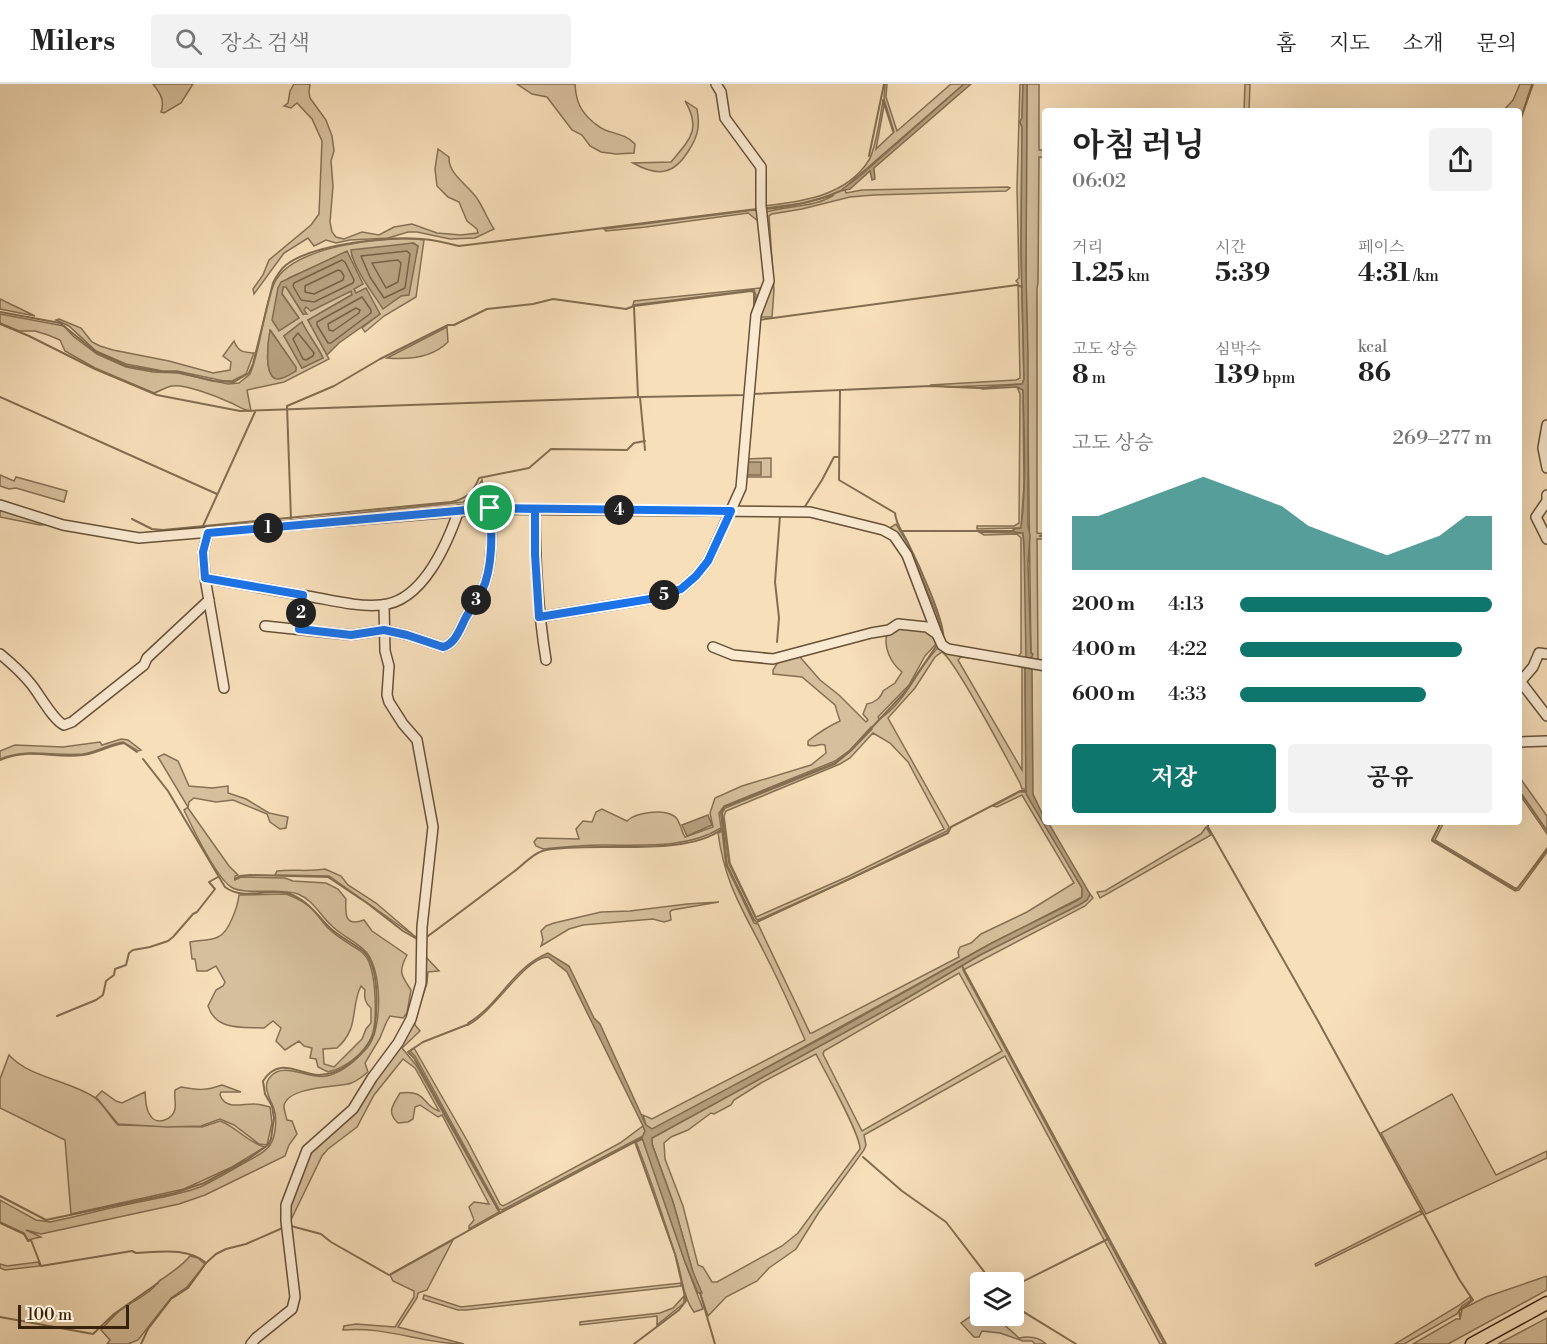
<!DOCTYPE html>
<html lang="ko">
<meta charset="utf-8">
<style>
body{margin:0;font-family:"Libre Bodoni","Noto Serif KR",serif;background:#f2f2f2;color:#222;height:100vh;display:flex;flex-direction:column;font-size:22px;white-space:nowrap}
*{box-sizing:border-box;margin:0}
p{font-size:20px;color:#767676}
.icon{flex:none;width:33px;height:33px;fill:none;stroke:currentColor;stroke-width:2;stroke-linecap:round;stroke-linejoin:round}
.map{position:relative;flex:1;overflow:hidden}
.side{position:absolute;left:1042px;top:24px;width:480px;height:717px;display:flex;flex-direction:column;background:#fff;border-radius:6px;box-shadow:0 6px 24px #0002}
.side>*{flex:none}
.fabs{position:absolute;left:970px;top:1188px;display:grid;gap:12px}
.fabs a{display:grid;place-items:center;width:54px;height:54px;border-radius:6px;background:#fff;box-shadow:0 6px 24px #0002;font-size:30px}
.scale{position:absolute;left:18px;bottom:15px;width:111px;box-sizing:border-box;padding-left:6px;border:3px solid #37220b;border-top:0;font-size:16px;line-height:21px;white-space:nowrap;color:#37220b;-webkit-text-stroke:4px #faead2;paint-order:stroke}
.pin{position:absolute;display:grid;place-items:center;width:51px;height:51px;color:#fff;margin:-26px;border:3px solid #fff;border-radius:50%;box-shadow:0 2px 6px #0007}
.km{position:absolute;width:30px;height:30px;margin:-15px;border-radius:50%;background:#222;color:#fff;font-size:16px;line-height:30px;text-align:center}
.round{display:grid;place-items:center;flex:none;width:63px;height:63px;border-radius:6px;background:#f2f2f2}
.overview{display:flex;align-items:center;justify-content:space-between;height:102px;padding:0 30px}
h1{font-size:33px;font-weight:700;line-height:45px}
.figures{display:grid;grid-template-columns:repeat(3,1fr);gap:9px;height:102px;padding:6px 30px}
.figures div{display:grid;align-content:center}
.figures b{font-size:26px;font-weight:700}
.figures small{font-size:16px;font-weight:400}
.figures p{font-size:16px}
.chart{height:168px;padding:12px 30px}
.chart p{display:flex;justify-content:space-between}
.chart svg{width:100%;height:108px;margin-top:6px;fill:#0f766e;opacity:.7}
.action{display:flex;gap:12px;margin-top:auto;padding:12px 30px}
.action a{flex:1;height:69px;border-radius:6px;background:#0f766e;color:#fff;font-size:24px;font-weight:700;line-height:69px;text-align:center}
.action a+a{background:#f2f2f2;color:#222}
ul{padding:0 30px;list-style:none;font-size:20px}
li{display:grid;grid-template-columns:96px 72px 1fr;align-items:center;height:45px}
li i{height:15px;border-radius:8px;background:#0f766e}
header{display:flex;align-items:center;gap:36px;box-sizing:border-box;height:84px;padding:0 30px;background:#fff;border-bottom:2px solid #e0e0e0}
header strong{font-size:28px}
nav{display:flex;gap:33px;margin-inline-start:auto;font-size:21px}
.search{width:420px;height:54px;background:#f2f2f2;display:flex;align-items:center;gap:15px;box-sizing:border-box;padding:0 21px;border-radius:6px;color:#767676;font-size:22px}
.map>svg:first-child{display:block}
.green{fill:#d6bf9c;stroke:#867054;stroke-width:1.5;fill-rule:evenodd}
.water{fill:#b69f7e;stroke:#836d50;stroke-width:1.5}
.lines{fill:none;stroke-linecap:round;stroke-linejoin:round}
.shore{stroke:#766044;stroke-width:1.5}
.stream{stroke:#836d50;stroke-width:2}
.minor-casing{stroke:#675137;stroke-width:12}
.highway-casing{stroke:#37220b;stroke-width:15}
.minor{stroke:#faead2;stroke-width:9}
.highway{stroke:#f7dfba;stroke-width:12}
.route-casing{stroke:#fff;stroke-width:12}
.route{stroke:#1a73e8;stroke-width:8}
</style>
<header>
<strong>Milers</strong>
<div class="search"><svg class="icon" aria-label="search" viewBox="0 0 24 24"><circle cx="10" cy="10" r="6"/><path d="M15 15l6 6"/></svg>장소 검색</div>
<nav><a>홈</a><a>지도</a><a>소개</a><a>문의</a></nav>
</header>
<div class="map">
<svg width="1547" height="1260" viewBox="0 0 1547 1260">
<rect width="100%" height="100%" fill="#f7dfba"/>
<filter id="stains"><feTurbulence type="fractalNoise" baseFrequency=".00333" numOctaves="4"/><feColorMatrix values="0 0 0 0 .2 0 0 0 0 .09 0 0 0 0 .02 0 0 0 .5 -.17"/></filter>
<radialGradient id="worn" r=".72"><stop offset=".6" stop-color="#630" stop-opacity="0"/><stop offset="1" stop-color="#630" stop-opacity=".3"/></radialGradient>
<!-- green -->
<g class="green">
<path d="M153 0H193L181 19 164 29 161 28C165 16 160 9 153 0Z"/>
<path d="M294 0H310L309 8 310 14 326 36 332 52 334 67 331 77 333 102 330 138 332 148 336 153 344 155 362 148 379 151 394 143 412 140 437 149 461 151 478 149 477 145 467 137 459 118 448 113 437 102 435 85 438 65 449 73C448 91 470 102 478 116 484 125 488 136 494 145L475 154 450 155 417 148H408L388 154 350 156 336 159 326 156 314 162 308 154 284 169 254 210 253 205 263 191 269 176 311 141 319 130 322 57 312 35 297 19 291 24 284 22 288 19 290 7Z"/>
<path d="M517 0H575C576 17 580 27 593 38 597 41 600 44 605 46 616 50 627 51 635 60L634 69 616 70 601 68 590 62 582 51 572 46 547 13 532 10Z"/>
<path d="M885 0H887L886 13 897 47 951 0H964L842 106H845L846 109 862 106 1008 103 1010 104 1006 107 874 111 850 113 802 125 772 130 769 132 774 206 772 233H759L766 210 771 204 765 131 766 128C789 121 813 124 834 111L804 119 767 124 763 122C801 118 847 112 869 76 876 64 880 32 883 17L884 22 876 65 894 48 884 15Z"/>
<path d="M1020 0H1023L1022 34 1020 38 1022 43 1021 165 1024 295 1022 300 950 303 930 301 1016 296 1020 294 1018 199 1016 197 1019 194 1017 103Z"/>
<path d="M1027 0H1039V66H1045L1046 74 1039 73 1038 198 1037 205V449L1045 450 1046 455H1037L1038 577 1017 573 1021 569V454L1017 450 984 451 979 448 1023 449 1031 570 1026 191Z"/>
<path d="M1245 0H1250L1249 27H1244Z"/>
<path d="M1520 0H1532L1520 36V27H1503L1513 16Z"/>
<path d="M685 17 697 25C698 31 699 38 698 44 697 52 693 60 689 66 674 91 658 93 633 79L671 78C689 56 702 46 685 17Z"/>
<path d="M754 126 760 127 758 137 748 129 646 143 606 147 604 145Z"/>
<path d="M424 156 416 213 384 232 365 248 362 244 380 230 356 209 354 205 362 200 347 168 289 194 278 204 299 234 282 210 283 204 286 202 288 206 303 230 305 222 311 226 351 207 353 210 308 236 329 275 284 298 247 306 251 327C242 326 237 321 229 318 216 312 185 300 172 302 166 303 160 307 154 309L95 284 65 267 60 256 48 251 35 247H19L0 239V230L64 242 73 252 97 270 126 283 153 288 178 289 228 300 239 299 250 290C262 261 262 228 274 200 290 162 387 151 424 156ZM413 159 418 162 413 185 401 212 383 224 352 172ZM302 238C308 251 317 261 323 274L302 284 284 252ZM271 247 296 284 274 294C264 284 268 260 271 247Z"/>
<path d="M760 204 762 208 755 225 756 211 754 206 633 221 634 217Z"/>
<path d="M0 215 35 232 0 225Z"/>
<path d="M59 235 81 244 92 258 100 262 113 266 169 277 213 289 230 286 231 278 223 272 234 257C239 269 244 268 254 269L246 290 232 297H224L177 287H163L126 280 96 267 69 242 56 236Z"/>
<path d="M447 243 448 258C432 274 409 276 387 274Z"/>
<path d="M1017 303 1023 306 1024 400 1021 444 977 445V442H1014L1019 439 1020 310Z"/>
<path d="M771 374V393H745L747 375Z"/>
<path d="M0 391 14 397 16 393 67 407 64 418 16 404 9 405 0 402Z"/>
<path d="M482 396 485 417 475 420 292 436 463 418 474 409Z"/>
<path d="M0 423 55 440 40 441 0 433Z"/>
<path d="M896 440 908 460 937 530 943 552 941 554 910 472 888 445Z"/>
<path d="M899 542 931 548 937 559 925 572 909 601 878 633 879 635C906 620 918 581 940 562L1025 581 1026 705H1022L1020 699C1008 677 956 577 942 568L935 573 915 604 888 634 949 743 947 747 852 794 758 836 756 835 729 780 722 729 725 724 835 680 851 667 872 645 871 643 850 666 835 677 724 722 719 729 721 744C687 765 642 761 603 761 583 761 563 763 543 765L536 762 534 758 537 754 579 755 576 745 583 737 592 738 596 728 602 725 627 737C636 728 663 725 674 732 680 735 681 747 685 753L713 743 710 729 715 714 742 702 811 681 826 669 825 661C819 659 815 664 808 661V657C818 649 829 642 840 637L835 621 802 593 773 590V586L780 575 800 573 820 596 839 611 866 638 868 636 863 630 867 620C874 619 881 614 883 607L895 599 902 588C891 579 883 564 887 549ZM961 573 1021 581 1022 583V686L958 576ZM873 649 890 659 908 678 944 745 849 792 756 833 730 779 724 732 726 727 840 680 850 674Z"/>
<path d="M121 655 128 656 141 666 138 667 123 658C109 660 97 668 83 670 54 673 27 663 0 675V667L15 661 63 663 100 658 102 661Z"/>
<path d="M164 670 178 677 189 702 212 704 228 702V709L246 715 269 729 288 733 286 744 280 745 270 738 267 730 233 716 216 718 194 714 189 718 188 724 229 782 238 791 235 792V796L241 793 285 794 293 797 326 799 338 805 346 815C345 831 345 843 364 836L372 847 407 871C398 888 401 891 411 906L407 929 403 934 390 932 386 939 380 954 365 979 368 988C362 993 355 999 348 1000 334 1003 287 1003 284 1022 284 1026 286 1032 287 1036L292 1037 297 1050 289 1061 285 1072 205 1111 179 1120 41 1150 26 1146 41 1153 28 1156 24 1149 0 1138V1116L36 1136 50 1138C75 1133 100 1126 125 1121 151 1115 176 1112 200 1103 215 1096 230 1087 244 1079 253 1074 265 1069 270 1061 276 1052 277 1035 274 1025 270 1014 261 1002 271 992 284 977 309 996 327 992 344 988 356 976 367 964 383 945 382 888 367 869 357 857 341 852 331 841 320 831 313 816 298 810 280 803 245 812 231 803 216 793 193 745 184 726L188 723 158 673Z"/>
<path d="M1520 694 1547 732V750L1520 711Z"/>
<path d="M1019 708H1026L1082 804V813L990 860 661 1042 652 1045 646 1041 643 1031 652 1035 805 956C792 926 779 897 764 868 742 824 725 800 718 749L722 747 726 781 754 839 758 840 810 949H812L959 873 958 868 960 863 971 859 981 850 1027 828 1074 799 1022 711 997 723 993 722Z"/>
<path d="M1441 738H1444L1435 756 1515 804H1518L1547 764V768L1519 806 1515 807 1432 757Z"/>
<path d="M1206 743 1211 751 1100 814 1097 808 1105 807 1201 750Z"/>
<path d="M325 785 341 792 348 801 376 819 417 854 329 792 275 791 277 787C293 785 309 788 325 785Z"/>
<path d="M286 810C294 813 303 817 310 823 317 829 322 838 328 844 337 853 348 859 359 866 363 869 366 872 368 876 376 892 378 939 371 954 364 970 345 984 328 988L318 983 316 975 310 974 312 964 304 962 299 957 285 966 276 957 281 944 273 937 264 944C242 943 216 947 208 922L216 906 223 902 225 898 216 882 207 887H197L195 875H192L190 858C200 856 209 857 218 853 229 849 238 821 239 811ZM361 902 365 906C364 914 365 919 371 924V939L366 945 362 955 334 983 324 980 323 965 337 964C360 944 350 923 361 902Z"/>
<path d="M1090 810 1093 814 1085 822 963 886 1164 1260H1160L1005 972 864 1051 866 1061 864 1066 819 1128 796 1165 769 1184 757 1197 726 1213 708 1232 693 1188 673 1118 652 1060V1054L902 917 980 871 1079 821 1087 816ZM959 889 1002 967 862 1047 823 970 824 967ZM816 970C825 988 860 1049 860 1065L798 1149 782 1162 717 1198H712L703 1183 698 1181 683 1122 665 1075 664 1059 671 1053 688 1046 711 1029 714 1030 731 1021 734 1016 761 999Z"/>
<path d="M719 818 672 826 670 828 671 836 664 838 653 835 583 841 569 845 541 862 543 856 541 847 546 842 554 839 601 828 630 827 687 820Z"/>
<path d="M425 872 439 887 428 888 427 899 415 936V941L420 947 402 964 416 981 499 1128 469 1145V1142L474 1136 469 1123 474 1118 489 1120 442 1031 438 1033 420 1021 415 1023 413 1035 408 1038 398 1039C386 1028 393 1021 400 1009 427 1005 422 1022 439 1027L415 984 403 975 374 1011 357 1043 328 1065 322 1072 289 1140 291 1107 308 1068 332 1047 406 946Z"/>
<path d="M414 964 468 1058 500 1120 503 1122 620 1059 643 1042 645 1047 643 1052 502 1126 499 1125 415 972 410 967Z"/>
<path d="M9 971C30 994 68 996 94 1013 103 1019 110 1033 118 1041L202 1043 220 1037C237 1043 248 1059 265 1063L232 1083 184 1105 71 1130 65 1056 0 1024V995Z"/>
<path d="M222 1001 241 1008H221L220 1011C226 1027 243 1019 255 1020 260 1020 265 1022 270 1023L272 1039 267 1061 259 1060 234 1041 220 1035 201 1042 167 1043 118 1040 96 1013 102 1007 116 1017 122 1019 145 1008C146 1016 145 1024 150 1031 156 1042 173 1036 175 1025 176 1019 174 1013 175 1006L181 1003C197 1006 206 1007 222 1001Z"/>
<path d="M1452 1010 1496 1091 1547 1067V1074L1426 1130 1381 1049Z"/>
<path d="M643 1055 685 1178 703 1225 694 1228C682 1212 682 1189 675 1170 663 1133 651 1095 636 1058Z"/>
<path d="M1420 1127 1422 1130 1316 1182 1315 1180Z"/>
<path d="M453 1156 427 1206 418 1209 417 1214 398 1243 464 1260C423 1260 386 1242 343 1246L344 1242 356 1240 395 1243 414 1213V1207L393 1197 390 1191Z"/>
<path d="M190 1172 198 1174 205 1180 203 1183 187 1203 171 1214 138 1256 128 1260H107L110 1256 101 1246C108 1238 115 1229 125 1223 134 1217 144 1212 152 1205 155 1202 158 1197 162 1195 172 1188 182 1182 190 1172Z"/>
<path d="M38 1178 40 1182 5 1186 0 1184V1180L7 1182Z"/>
<path d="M1547 1192V1206L1448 1260H1413L1456 1235H1460L1462 1225 1486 1213Z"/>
<path d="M681 1199V1202L466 1226H458L423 1215 424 1211 461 1223Z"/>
<path d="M684 1212V1219L657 1241V1232L580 1241V1238L660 1229 673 1224Z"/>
<path d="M1470 1213 1471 1216 1462 1222 1457 1230 1404 1260H1395L1458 1222Z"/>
<path d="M980 1226 981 1232 1001 1238 1019 1254C1029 1252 1039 1253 1046 1260H1035L1032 1257H1023L1000 1249 982 1247 979 1253H974L961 1239Z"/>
<path d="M1547 1234V1260H1498Z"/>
</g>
<!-- water -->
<g class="water">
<path d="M964 0H971L874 84 875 95 872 96 870 87 850 105 840 107 860 92Z"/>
<path d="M1023 0H1027L1026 191 1028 270V442L1030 451 1028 480 1031 569 1033 570 1032 573 1026 575 1024 459 1023 449 1014 448 1013 445 1021 444C1027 398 1024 352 1023 306L1017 303 983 305 979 304 1022 300 1024 295 1021 165 1022 43 1020 38 1022 34Z"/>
<path d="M413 159 418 162 409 211 401 212 383 225C373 209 353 184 351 166Z"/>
<path d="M347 167 363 200 354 205 356 209 366 204 380 230 339 259 327 271 308 236 352 211 351 207 311 227 306 223 304 226 307 230H303L288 206 286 203H283L282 210 299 234 279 247 272 236 278 204 281 198Z"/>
<path d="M302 238C308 251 317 261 323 274L302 284 284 252Z"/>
<path d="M270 246 296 283V287C291 290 284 295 278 295 263 295 268 256 270 246Z"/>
<path d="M748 378H761V391H747Z"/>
<path d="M1025 581 1032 583 1033 710 1046 738H1048L1090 810 1087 816 1079 821 980 871 902 917 652 1054V1060L673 1118 693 1188 702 1209H698L685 1178 642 1054 645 1047 643 1042 567 888 548 873C524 874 494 928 468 941V939C500 920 512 884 548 869L569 882 594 934 600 940 646 1041 652 1045 837 946 990 860 1076 817 1082 813V804L1026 710Z"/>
<path d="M708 731 712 741 687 752 682 741Z"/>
</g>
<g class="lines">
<!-- shore -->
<g class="shore">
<path d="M407 167 410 170 405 204 384 214 370 193 361 172Z"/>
<path d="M342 176 345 178 354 196 353 199 314 218 301 216 293 202 294 199Z"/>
<path d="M398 176 401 179 398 198 386 204 372 179Z"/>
<path d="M338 186 341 187 344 192 343 196 314 210 305 208V202Z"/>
<path d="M362 213 371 226V229L331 259H328L317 241V238Z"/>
<path d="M356 224 360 226 359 229 333 247 329 246 328 240Z"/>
<path d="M298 249 314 269 313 272 306 276 303 275 293 255Z"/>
</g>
<!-- stream -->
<g class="stream">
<path d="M883 16 893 47"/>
<path d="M1520 37 1533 0"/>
<path d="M869 72 884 0"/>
<path d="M766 125C792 122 816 118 840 107"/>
<path d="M634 223 638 313"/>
<path d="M0 228 60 239 96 268 127 282 163 288H178L213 297 234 298 249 289 253 280 273 199C276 193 280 186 286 181 313 160 389 152 422 155 434 156 447 159 459 162L757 125"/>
<path d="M759 236 1017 201 1022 203"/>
<path d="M0 240 29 252 95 285 157 311 240 327 640 313 745 311 746 309"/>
<path d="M840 307 839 396 895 429C896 441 903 448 908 459 916 475 947 541 943 556"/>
<path d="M753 310 930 302 979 304"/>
<path d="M0 313 217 410"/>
<path d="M640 313 645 366"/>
<path d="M804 424 822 396 834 373H838"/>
<path d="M132 435 152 445 163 446 451 418C466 415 473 409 479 394L529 384 551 365 627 366 634 359 645 357"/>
<path d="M291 435 287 322 334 302 380 275 448 241H454L487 225 533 220 553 215 626 225 634 222 751 207 754 208V225"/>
<path d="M203 442 255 328"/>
<path d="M902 447H1014"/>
<path d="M1040 452H1046"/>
<path d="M777 558 779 534 775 498 780 432H782"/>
<path d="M937 561 905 608 850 667 835 679 724 723 721 729 727 781 754 836 757 838 948 749 951 743 1020 707H1026"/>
<path d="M0 676C29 663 53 675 83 671 98 669 110 661 124 659L137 668"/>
<path d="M1520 708 1547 747"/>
<path d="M1208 738V743L1318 937 1459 1195 1473 1216 1459 1227 1460 1233"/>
<path d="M1441 738 1432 756 1516 806 1547 766"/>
<path d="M235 795 240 792 250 791 328 793 367 819 403 847 417 855"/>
<path d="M424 855C454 833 483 811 512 789 522 782 534 768 546 766 593 757 685 774 722 745"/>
<path d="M962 882 1166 1260"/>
<path d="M57 932 96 916 103 911 106 897 114 891 115 885 126 881 129 869 133 866 150 863 168 857 173 853 193 830 197 828 215 805 209 798 218 793"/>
<path d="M469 940 423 958 408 968 414 974 500 1129"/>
<path d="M863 1073 902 1107 946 1138 992 1198"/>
<path d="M0 1112 46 1136 175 1109 204 1099 247 1076 268 1061 271 1055 274 1034 272 1022 265 1010 263 997C279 972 298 990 319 991 342 991 364 970 374 950 377 929 381 883 363 867 352 858 339 853 329 843 316 830 307 815 287 809 267 804 243 817 225 803L168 707 143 675"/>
<path d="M0 1139 24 1150 28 1157 31 1156 41 1182 132 1167 136 1169C160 1168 187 1163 206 1179"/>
<path d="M291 1142 321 1150 331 1158 389 1191 500 1129 642 1054"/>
<path d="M1014 1202 1108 1155"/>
<path d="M700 1209 715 1260"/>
<path d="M1014 1222 1076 1260"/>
<path d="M0 1233 93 1250 114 1230 158 1199"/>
<path d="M141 1260 148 1245 171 1215 188 1204 206 1179 216 1170 226 1165 246 1160 285 1143"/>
<path d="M634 1260 679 1226 686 1217 675 1170 635 1058"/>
</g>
<defs>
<g id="minor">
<path d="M1547 341 1543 364 1547 384"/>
<path d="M1547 411V417L1536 433 1547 455"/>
<path d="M0 421 63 441 139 454 490 425 810 428 883 446 894 452 907 471 937 550 942 561 948 565 1046 582"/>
<path d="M535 425C535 476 538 526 546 576"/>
<path d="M208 449 203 468 205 494 224 604"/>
<path d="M205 494C241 500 277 507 313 513 335 517 359 523 381 521 423 518 447 460 459 426"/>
<path d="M539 533 656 514 681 505 696 492 708 477 741 404 756 231 769 197 761 122V83L725 34 721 8 716 0"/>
<path d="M265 542 351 551 384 546 407 551 443 563C455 560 460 545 465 535 470 525 478 517 482 507 493 483 492 451 490 425"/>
<path d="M299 545 303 511"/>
<path d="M713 563 733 571 773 575 871 549 889 546 898 540 927 543 937 550"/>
<path d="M0 570C11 579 22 589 31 600 40 611 53 636 64 641L72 638 144 581 147 574 209 516"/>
<path d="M1520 597 1547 632"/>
<path d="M1520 598 1533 583 1539 569 1547 570"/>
<path d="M1520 658 1547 657"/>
<path d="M251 1260 256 1254 292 1225 295 1213 286 1137V1121L307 1066 353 1025 372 994 398 959 411 935 421 899 422 843 433 743 417 656 403 640 389 618 387 611 389 582 385 567 384 521"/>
</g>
<path id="highway" d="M1472 1260 1547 1219"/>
</defs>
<!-- minor casing -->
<use href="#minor" class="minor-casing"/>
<!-- highway casing -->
<use href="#highway" class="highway-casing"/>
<!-- minor -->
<use href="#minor" class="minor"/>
<!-- highway -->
<use href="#highway" class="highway"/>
</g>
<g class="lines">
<defs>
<path id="route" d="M490 424 208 449 203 468 205 494 303 511 299 545 351 551 384 546 407 551 443 563C455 560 460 545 465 535 470 525 478 517 482 507 493 483 492 451 490 424L731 427 708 477 696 492 681 505 656 514 539 533 535 470V425L490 424"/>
</defs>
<!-- route casing -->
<use href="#route" class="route-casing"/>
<!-- route -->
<use href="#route" class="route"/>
</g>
<rect width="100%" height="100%" filter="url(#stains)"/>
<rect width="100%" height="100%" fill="url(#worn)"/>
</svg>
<div class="fabs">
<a><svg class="icon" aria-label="layers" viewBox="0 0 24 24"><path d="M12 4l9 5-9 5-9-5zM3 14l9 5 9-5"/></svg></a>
</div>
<div class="scale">100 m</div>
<div class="pin" style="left:490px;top:424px;background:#1e9e55"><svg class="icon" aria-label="arrive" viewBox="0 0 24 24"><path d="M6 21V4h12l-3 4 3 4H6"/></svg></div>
<b class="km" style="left:268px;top:444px">1</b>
<b class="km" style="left:301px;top:529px">2</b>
<b class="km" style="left:476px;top:516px">3</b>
<b class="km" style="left:619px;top:426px">4</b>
<b class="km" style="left:664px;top:511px">5</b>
<section class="side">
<div class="overview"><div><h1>아침 러닝</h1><p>06:02</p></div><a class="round"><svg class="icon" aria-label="share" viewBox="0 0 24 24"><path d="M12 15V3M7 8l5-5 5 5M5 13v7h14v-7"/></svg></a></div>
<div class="figures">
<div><p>거리</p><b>1.25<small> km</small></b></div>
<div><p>시간</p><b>5:39</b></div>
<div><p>페이스</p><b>4:31<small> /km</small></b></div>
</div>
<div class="figures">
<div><p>고도 상승</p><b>8<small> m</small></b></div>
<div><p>심박수</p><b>139<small> bpm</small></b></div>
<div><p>kcal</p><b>86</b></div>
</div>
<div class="chart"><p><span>고도 상승</span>269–277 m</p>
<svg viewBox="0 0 160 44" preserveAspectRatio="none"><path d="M0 44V22L10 22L20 18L30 14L40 10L50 6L60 10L70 14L80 18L90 26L100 30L110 34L120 38L130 34L140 30L150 22L160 22V44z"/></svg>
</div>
<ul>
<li><b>200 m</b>4:13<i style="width:100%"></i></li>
<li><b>400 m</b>4:22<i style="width:88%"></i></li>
<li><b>600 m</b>4:33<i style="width:74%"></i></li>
</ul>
<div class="action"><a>저장</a><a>공유</a></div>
</section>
</div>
